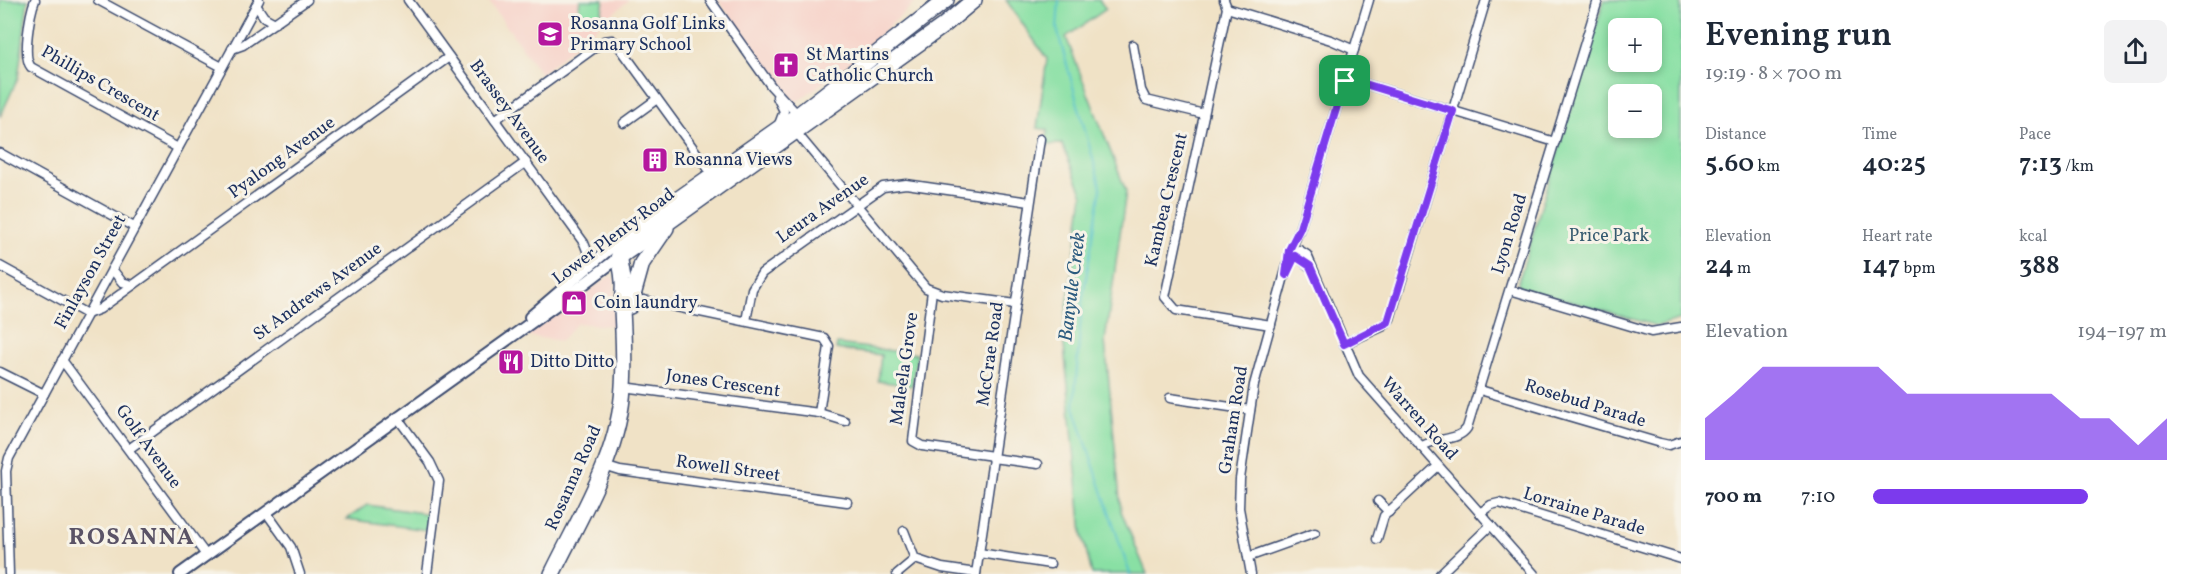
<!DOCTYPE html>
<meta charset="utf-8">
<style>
body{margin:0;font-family:Vollkorn,serif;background:#f2f2f3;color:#1f2937;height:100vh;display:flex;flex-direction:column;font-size:22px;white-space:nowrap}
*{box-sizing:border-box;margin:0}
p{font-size:20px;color:#747a83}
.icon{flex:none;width:33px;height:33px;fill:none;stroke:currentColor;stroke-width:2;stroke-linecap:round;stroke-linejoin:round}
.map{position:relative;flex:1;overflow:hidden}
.drawer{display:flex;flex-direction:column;background:#fff;width:510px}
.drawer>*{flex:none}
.fabs{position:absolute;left:1608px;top:18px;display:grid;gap:12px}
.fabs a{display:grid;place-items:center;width:54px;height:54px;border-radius:9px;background:#fff;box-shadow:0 3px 9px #0003;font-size:30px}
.pin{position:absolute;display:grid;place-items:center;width:51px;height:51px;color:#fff;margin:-26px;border-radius:12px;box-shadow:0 3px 9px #0006}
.round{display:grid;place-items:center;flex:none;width:63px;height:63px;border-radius:9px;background:#f2f2f3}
.headline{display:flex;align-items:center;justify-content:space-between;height:102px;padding:0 24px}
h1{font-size:33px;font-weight:600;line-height:45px}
.metrics{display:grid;grid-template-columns:repeat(3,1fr);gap:9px;height:102px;padding:6px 24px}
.metrics div{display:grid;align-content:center}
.metrics b{font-size:26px;font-weight:600}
.metrics small{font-size:16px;font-weight:400}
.metrics p{font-size:16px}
.chart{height:168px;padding:12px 24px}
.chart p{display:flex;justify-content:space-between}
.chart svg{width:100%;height:108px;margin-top:6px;fill:#7c3aed;opacity:.7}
ul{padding:0 24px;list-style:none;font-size:20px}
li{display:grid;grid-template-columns:96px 72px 1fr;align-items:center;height:45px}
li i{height:15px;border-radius:8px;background:#7c3aed}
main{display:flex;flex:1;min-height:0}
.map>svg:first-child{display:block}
.built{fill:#f7d1c8}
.green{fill:#89e0a4;stroke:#528881;stroke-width:1.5;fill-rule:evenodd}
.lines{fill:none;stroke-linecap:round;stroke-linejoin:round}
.stream{stroke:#54c1cc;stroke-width:2}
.street-casing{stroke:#3b4a6e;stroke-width:11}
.secondary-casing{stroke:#3b4a6e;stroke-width:14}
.highway-casing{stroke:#3b4a6e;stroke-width:18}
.street{stroke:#fff;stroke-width:8}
.secondary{stroke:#fff;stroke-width:10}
.highway{stroke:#fff;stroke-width:15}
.route-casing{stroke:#fff;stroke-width:12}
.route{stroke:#7c3aed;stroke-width:8}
.labels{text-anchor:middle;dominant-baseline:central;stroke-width:6;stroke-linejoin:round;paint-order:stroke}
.poi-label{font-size:18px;fill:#1b2f5e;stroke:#f7f3e8;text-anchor:start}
.street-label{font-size:18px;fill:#1b2f5e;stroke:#f7f3e8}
.park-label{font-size:18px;fill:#365b70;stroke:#f7f3e8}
.water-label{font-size:20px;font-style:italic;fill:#2c5b7f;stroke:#f7f3e8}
.district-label{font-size:24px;font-weight:bold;letter-spacing:1.5px;fill:#5a5366;stroke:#f7f3e8}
</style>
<main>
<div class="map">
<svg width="1681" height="574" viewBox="0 0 1681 574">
<rect width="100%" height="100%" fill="#f7f3e8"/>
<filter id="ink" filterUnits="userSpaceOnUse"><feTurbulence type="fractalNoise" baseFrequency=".0167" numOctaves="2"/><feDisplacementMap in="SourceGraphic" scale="12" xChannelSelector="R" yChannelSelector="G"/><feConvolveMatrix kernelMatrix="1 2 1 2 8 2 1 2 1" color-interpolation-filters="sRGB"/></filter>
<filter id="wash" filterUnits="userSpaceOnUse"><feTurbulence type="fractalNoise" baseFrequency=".008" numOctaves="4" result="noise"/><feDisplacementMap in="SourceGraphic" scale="24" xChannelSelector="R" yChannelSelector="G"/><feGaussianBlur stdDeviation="1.35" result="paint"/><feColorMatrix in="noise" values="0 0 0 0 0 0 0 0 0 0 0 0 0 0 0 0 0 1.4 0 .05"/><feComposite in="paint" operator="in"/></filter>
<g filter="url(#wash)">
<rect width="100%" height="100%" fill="#f0e2c6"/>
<!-- built -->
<g class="built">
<path d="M488 0H629L541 74Z"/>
<path d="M718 0H918L847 65 798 101H794Z"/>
<path d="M610 276 615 279 614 326 577 323 561 341 526 336Z"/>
</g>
<!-- green -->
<g class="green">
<path d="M0 0H28L18 78 0 117Z"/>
<path d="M580 0H604L601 16 578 13Z"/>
<path d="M1006 0H1099L1106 9 1066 37 1126 191 1105 341 1121 511 1147 574H1092L1082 533 1063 335 1083 195 1062 144 1046 145 1048 130 1037 128 1047 59Z"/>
<path d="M1604 0H1681V319L1657 326 1520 287 1518 283ZM1618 28H1652V62H1618ZM1618 94H1652V128H1618Z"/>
<path d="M837 344 917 354 912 386 878 381 881 355 836 349Z"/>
<path d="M367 505 429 514 426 530 347 519Z"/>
</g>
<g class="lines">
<!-- stream -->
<path class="stream" d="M1059 0 1057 29 1101 188 1082 302 1074 407 1130 574"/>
</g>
</g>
<g filter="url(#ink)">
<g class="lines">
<defs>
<g id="street">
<path d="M35 0C30 13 22 57 31 67L178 148"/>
<path d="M98 0 222 67"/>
<path d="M408 0 584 243 588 253 586 268"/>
<path d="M710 0 771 86 798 115"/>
<path d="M1224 0 1227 8 1165 297 1176 310 1271 325"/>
<path d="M256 5 264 17 275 23"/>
<path d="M1227 8 1331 40 1354 50"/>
<path d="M1133 45 1141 90 1146 100 1204 114"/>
<path d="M232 49 243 45 307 0"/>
<path d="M1345 81 1365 84 1555 142"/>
<path d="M777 97 784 111 778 127"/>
<path d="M495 120 604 41 612 40 618 45 712 174"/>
<path d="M624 123 657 99"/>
<path d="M795 131 926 288 942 294 1015 304"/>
<path d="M0 153 134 227"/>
<path d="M1292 247 1300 228 1369 0"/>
<path d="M1299 250 1307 255 1359 376 1534 574"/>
<path d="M1297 256 1309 266"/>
<path d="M0 266 87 314"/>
<path d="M112 269 122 282 133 285"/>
<path d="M1510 290 1651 332 1681 327"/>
<path d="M932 291 913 441 922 446 993 456"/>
<path d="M87 314 100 309 449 57"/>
<path d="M746 321 752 289 762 273 883 187 906 184 1030 202"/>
<path d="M1344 344 1384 326 1390 319 1486 0"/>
<path d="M62 360 206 555"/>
<path d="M0 372 44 394"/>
<path d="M623 387 819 413 829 346 824 338 643 300"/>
<path d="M1480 390 1660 443 1669 445 1681 441"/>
<path d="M1170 398 1250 410"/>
<path d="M819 413 845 421"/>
<path d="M397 417 430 462 439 481 427 574"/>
<path d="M1421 447C1434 437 1458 442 1467 428L1598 0"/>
<path d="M129 449 526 162"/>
<path d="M992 458 1038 464"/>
<path d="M604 466 620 471 847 502"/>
<path d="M1378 501 1389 512"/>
<path d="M266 512 291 547 300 574"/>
<path d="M1480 513 1491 505 1499 503 1681 559"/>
<path d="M904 531 915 559"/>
<path d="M1377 539 1384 516 1438 466"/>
<path d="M979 553 1050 564"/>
<path d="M1248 557 1315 533"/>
<path d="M9 574 6 471 9 458 259 0"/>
<path d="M897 574 915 559 942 568 976 573"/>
<path d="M976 574 1040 139"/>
<path d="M1251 574 1239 508 1240 479 1254 385 1290 255"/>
<path d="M1440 574 1491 525"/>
</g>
<g id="secondary">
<path d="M530 317 620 240"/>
<path d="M180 574 567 297 618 258"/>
</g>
<g id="highway">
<path d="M618 258 943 26 974 0"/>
<path d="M630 306 642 263 666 228"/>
<path d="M552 574C581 514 620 454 623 386 625 360 623 334 622 308 622 299 624 290 623 281 622 263 617 260 620 240L798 115 946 0"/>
</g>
</defs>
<!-- street casing -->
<use href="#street" class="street-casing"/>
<!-- secondary casing -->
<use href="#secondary" class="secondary-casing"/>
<!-- highway casing -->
<use href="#highway" class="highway-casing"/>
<!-- street -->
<use href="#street" class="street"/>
<!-- secondary -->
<use href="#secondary" class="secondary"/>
<!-- highway -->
<use href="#highway" class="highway"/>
</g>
</g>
<g class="lines" filter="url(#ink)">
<defs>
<path id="route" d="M1346 76 1365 84 1453 111 1388 322 1344 344 1310 266 1295 256 1286 275 1289 250 1300 228Z"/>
</defs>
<!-- route casing -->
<use href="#route" class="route-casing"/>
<!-- route -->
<use href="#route" class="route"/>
</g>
<!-- icons -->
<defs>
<symbol id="school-square" viewBox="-11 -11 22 22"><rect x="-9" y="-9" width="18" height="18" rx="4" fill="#b5179e" stroke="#f7f3e8"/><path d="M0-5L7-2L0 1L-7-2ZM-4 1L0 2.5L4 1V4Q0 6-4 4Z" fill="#fff"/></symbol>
<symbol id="church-square" viewBox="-11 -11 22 22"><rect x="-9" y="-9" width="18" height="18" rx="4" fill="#b5179e" stroke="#f7f3e8"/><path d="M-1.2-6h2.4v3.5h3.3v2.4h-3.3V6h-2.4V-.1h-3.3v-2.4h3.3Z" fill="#fff"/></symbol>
<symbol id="building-square" viewBox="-11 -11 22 22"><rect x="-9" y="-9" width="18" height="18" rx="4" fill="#b5179e" stroke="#f7f3e8"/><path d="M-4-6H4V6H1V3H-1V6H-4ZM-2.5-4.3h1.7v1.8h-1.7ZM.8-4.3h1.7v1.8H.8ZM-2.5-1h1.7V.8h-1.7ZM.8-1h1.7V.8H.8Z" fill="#fff"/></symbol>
<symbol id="shop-square" viewBox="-11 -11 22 22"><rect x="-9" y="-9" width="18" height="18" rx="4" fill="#b5179e" stroke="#f7f3e8"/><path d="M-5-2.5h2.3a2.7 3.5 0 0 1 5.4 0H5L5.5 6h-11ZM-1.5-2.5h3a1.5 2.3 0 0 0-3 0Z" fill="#fff"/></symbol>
<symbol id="restaurant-square" viewBox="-11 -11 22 22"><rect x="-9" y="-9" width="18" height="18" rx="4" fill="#b5179e" stroke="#f7f3e8"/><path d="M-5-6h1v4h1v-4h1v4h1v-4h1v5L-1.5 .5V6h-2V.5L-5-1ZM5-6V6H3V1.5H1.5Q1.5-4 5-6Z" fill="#fff"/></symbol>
</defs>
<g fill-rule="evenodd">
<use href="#school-square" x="535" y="19" width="30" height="30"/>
<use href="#church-square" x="771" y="50" width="30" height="30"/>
<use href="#building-square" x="640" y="145" width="30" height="30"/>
<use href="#shop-square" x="559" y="288" width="30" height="30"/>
<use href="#restaurant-square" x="496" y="347" width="30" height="30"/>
</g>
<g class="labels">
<!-- poi labels -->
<g class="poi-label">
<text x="570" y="24">Rosanna Golf Links<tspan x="570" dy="21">Primary School</tspan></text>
<text x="806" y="55">St Martins<tspan x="806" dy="21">Catholic Church</tspan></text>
<text x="674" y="160">Rosanna Views</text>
<text x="594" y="303">Coin laundry</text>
<text x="530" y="362">Ditto Ditto</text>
</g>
<!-- street labels -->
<g class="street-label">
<text transform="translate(100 84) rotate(30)">Phillips Crescent</text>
<text transform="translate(509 112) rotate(54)">Brassey Avenue</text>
<text transform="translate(282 158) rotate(-36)">Pyalong Avenue</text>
<text transform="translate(1167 200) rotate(-77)">Kambea Crescent</text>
<text transform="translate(823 209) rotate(-35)">Leura Avenue</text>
<text transform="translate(1510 234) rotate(-73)">Lyon Road</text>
<text transform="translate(614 237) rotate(-37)">Lower Plenty Road</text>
<text transform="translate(91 272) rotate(-61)">Finlayson Street</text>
<text transform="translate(318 292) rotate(-36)">St Andrews Avenue</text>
<text transform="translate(991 354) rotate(-82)">McCrae Road</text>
<text transform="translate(905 369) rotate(-82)">Maleela Grove</text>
<text transform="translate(723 384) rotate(8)">Jones Crescent</text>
<text transform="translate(1585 404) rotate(17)">Rosebud Parade</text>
<text transform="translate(1419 419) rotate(48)">Warren Road</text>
<text transform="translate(1234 420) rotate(-81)">Graham Road</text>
<text transform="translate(148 447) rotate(54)">Golf Avenue</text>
<text transform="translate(728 469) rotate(8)">Rowell Street</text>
<text transform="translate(574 478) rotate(-66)">Rosanna Road</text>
<text transform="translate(1584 512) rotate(17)">Lorraine Parade</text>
</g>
<!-- park labels -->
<g class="park-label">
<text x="1609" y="236">Price Park</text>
</g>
<!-- water labels -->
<g class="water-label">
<text transform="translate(1073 287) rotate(-83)">Banyule Creek</text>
</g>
<!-- district labels -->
<g class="district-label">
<text x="132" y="538">ROSANNA</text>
</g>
</g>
</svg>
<div class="fabs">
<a>+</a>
<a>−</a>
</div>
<div class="pin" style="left:1345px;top:81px;background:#1e9e55"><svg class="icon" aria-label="arrive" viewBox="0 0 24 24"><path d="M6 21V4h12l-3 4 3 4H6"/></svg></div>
</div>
<section class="drawer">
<div class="headline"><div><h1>Evening run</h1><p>19:19 · 8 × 700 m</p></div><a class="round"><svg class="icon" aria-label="share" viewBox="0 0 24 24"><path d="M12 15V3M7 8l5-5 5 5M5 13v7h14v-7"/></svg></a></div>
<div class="metrics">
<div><p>Distance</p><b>5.60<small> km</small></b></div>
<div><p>Time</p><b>40:25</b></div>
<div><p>Pace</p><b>7:13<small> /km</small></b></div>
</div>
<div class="metrics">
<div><p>Elevation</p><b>24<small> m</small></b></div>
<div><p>Heart rate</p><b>147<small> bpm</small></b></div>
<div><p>kcal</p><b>388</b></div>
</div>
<div class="chart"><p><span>Elevation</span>194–197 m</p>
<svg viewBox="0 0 160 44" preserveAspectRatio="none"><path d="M0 44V27L10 17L20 6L30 6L40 6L50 6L60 6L70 17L80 17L90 17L100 17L110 17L120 17L130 27L140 27L150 38L160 27V44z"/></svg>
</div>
<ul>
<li><b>700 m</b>7:10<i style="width:73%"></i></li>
</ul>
</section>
</main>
